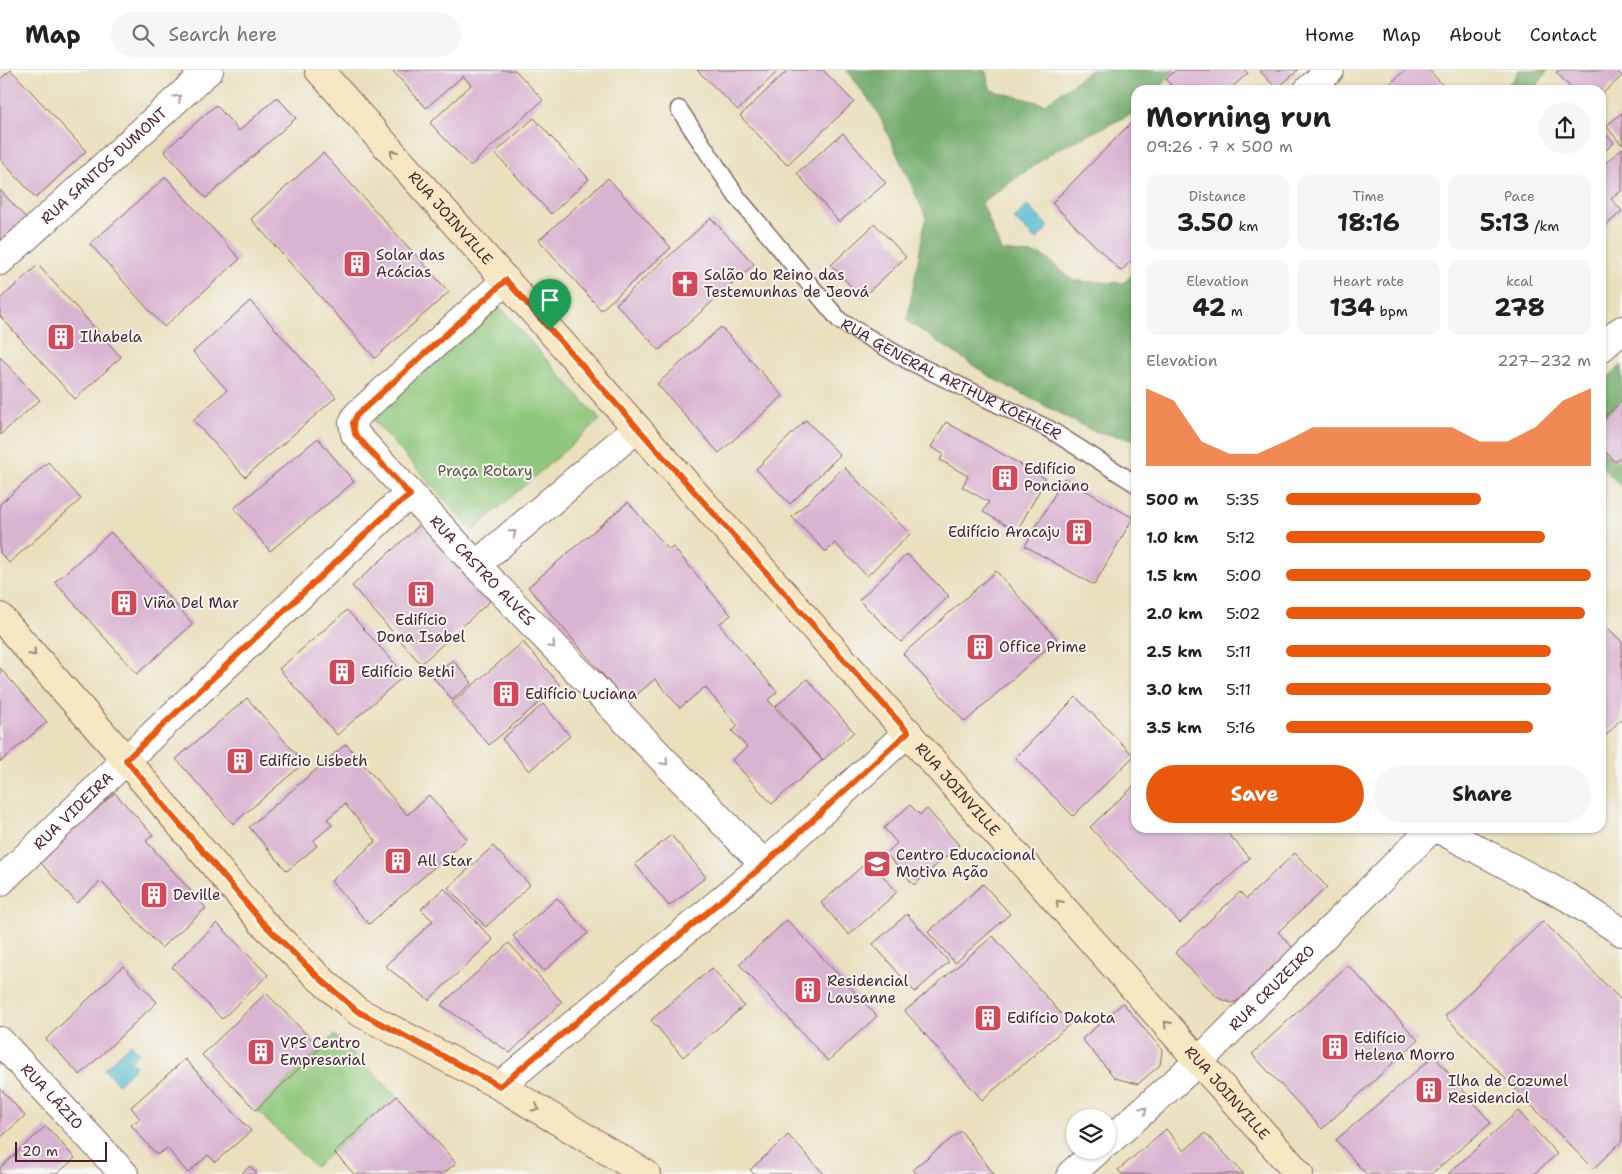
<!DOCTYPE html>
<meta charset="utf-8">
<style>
body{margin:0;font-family:"Shantell Sans",sans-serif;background:#f6f6f6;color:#202124;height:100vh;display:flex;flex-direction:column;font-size:19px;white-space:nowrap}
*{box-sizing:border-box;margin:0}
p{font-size:16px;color:#757577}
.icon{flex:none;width:28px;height:28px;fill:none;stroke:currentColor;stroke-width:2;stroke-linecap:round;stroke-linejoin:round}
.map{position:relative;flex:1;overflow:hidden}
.panel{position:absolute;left:1131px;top:15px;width:475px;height:748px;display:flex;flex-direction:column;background:#fff;border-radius:15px;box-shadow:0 1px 4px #0004}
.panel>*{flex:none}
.controls{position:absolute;left:1066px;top:1039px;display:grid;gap:10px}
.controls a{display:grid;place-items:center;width:50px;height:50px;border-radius:50%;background:#fff;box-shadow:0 1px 4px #0004;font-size:25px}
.scale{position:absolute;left:15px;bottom:12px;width:92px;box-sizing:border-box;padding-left:5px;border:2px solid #4a1f2b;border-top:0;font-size:14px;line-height:18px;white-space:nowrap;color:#4a1f2b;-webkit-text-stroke:4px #f6f6f2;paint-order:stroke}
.pin{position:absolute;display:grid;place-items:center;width:42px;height:42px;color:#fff;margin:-51px -21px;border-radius:50% 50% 50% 0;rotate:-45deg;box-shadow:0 0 5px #0007}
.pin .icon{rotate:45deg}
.round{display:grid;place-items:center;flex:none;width:52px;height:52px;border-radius:26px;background:#f6f6f6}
.summary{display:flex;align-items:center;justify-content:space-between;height:85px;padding:0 15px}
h1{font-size:28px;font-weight:700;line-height:38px}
.figures{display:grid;grid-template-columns:repeat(3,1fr);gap:8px;height:85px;padding:5px 15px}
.figures div{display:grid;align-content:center;border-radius:12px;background:#f6f6f6;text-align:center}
.figures b{font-size:25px;font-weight:700}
.figures small{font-size:14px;font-weight:400}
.figures p{font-size:14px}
.chart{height:140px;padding:10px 15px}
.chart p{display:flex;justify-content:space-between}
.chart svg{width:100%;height:90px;margin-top:5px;fill:#ea580c;opacity:.7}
.cta{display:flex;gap:10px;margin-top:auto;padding:10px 15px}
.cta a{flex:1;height:58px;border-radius:30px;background:#ea580c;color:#fff;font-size:20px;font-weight:700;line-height:58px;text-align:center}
.cta a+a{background:#f6f6f6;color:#202124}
ul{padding:0 15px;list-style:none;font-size:16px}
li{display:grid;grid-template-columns:80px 60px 1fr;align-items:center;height:38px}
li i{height:12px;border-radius:6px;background:#ea580c}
header{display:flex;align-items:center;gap:30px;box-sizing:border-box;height:70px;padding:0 25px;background:#fff;border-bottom:1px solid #e0e0e0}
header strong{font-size:24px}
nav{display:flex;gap:28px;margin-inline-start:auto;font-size:18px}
.search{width:350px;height:45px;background:#f6f6f6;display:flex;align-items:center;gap:12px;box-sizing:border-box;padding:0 18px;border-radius:28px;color:#757577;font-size:19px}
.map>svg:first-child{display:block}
.green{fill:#8fc87c;stroke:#6c7454}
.forest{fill:#73ac6c;stroke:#5e664c}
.water{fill:#55bdd2;stroke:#506e7e}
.building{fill:#d9b3d2}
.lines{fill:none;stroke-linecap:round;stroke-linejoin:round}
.lane-casing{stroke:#82635e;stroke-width:19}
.street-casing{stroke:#82635e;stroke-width:30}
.secondary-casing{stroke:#82635e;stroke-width:30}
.lane{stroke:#fff;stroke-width:16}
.street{stroke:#fff;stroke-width:28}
.secondary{stroke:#f7e8c3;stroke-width:28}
.oneway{stroke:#ae9aa0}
.oneway2{stroke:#a08477}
.route-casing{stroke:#fff;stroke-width:10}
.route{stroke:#ea580c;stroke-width:6}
.labels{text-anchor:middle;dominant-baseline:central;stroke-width:4;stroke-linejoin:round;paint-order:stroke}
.street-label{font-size:15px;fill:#4a1f2b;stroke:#f6f6f2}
.poi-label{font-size:15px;fill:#4a1f2b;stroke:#f6f6f2;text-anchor:start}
.park-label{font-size:15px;fill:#5f5243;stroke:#f6f6f2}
</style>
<header>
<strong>Map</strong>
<div class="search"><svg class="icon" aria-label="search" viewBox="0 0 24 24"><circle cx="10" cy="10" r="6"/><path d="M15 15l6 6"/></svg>Search here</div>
<nav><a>Home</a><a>Map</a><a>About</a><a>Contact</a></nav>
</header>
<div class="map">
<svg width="1622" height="1104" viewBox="0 0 1622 1104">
<rect width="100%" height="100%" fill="#f6f6f2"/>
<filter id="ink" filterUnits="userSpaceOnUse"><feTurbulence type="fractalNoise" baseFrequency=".02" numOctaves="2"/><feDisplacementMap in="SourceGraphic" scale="10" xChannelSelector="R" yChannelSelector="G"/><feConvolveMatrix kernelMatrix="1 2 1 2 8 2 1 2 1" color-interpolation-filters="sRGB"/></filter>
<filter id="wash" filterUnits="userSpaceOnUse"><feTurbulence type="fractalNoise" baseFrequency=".0096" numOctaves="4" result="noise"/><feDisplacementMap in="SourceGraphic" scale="20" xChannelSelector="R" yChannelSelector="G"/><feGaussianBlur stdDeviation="1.12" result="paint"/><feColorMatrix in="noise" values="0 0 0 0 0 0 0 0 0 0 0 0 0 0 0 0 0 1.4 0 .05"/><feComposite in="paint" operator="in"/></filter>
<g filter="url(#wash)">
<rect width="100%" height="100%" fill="#eae0bd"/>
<!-- green -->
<g class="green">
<path d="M498 235 600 350 472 461 370 346Z"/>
<path d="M334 965 397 1026 315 1097 256 1040Z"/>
</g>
<!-- forest -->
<g class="forest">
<path d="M847 0H985L991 20 1045 34 1091 0H1175L1158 20H1136V42L1056 80 982 132 1001 181 1042 185 1074 211 1123 213 1136 201V370L1093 361 992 308 907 251 926 147 878 43Z"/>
<path d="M1519 0H1548L1534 20H1501L1513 10Z"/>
<path d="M1622 295V417L1601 396V313Z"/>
</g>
<!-- water -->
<g class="water">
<path d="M1027 135 1049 157 1036 170 1014 149Z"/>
<path d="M130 974 139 983 131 991 136 996 118 1014 104 999Z"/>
</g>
<g id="blocks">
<!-- building -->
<g class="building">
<path d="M11 0 86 81 36 128 0 89V9Z"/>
<path d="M392 0H515L543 30 470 96 430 53 471 15 463 6 426 38Z"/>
<path d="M697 0H779L738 40Z"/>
<path d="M788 0H823L854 32 787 95 740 46Z"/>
<path d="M1176 0H1245L1248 3 1229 20H1175L1166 9Z"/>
<path d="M1259 0H1298L1277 19Z"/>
<path d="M1405 0H1429L1447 20H1396L1390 14Z"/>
<path d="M1559 0H1616L1622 6 1601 25V20H1573L1556 2Z"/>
<path d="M277 27 296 48 206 128 164 81 216 35 239 61Z"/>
<path d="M1622 43V75L1606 56Z"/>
<path d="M534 48 589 109 551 144 495 83Z"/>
<path d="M1135 49 1136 50V186L1121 201 1052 133Z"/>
<path d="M1601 59 1614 73 1601 84Z"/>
<path d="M843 63 886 113 839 152 797 103Z"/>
<path d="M1622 78V120L1611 129 1622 141 1601 160V97Z"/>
<path d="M323 83 449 222 375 288 251 149Z"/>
<path d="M166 107 240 189 164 257 90 174Z"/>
<path d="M608 108 671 178 601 240 539 170Z"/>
<path d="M0 120 26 148 0 171Z"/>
<path d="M711 148 754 194 659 280 616 234Z"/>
<path d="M875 154 906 187 862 228 831 195Z"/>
<path d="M38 195 121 287 75 329 0 246V229Z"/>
<path d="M250 231 336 327 245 407 193 350 227 320 193 282Z"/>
<path d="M721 257 783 326 719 383 657 314Z"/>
<path d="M0 287 40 330 0 365Z"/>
<path d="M1622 331V386L1615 392 1601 377V350Z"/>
<path d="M806 350 840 385 790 434 756 399Z"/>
<path d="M946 352 1046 409 1017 461 983 442 989 432 962 417 968 406 940 390 943 384 931 377Z"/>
<path d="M318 368 354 412 270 481 234 438Z"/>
<path d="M48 392 81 429 9 493 0 483V434Z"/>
<path d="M844 397 910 464 867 506 835 473 826 482 792 447Z"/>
<path d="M1064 408 1133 448 1094 515 1025 476Z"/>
<path d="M628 432 669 480 673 477 731 545 719 554 777 622 768 630 822 690 772 734 732 690 747 677 732 661 738 656 705 617 680 638 655 609 627 633 528 517Z"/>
<path d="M421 454 490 531 421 594 352 516Z"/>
<path d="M111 462 193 554 137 604 55 512Z"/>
<path d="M907 484 949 526 901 572 859 530Z"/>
<path d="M996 501 1057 569 965 652 903 584Z"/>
<path d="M347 540 405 605 337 665 279 599Z"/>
<path d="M1601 551 1622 572V648L1601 671Z"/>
<path d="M523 572 560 615 489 675 452 633Z"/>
<path d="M453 590 472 613 452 630 433 607Z"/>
<path d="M0 598 47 652 0 692Z"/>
<path d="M807 609 854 662 823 690 776 636Z"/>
<path d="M1076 627 1134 686 1073 746 1015 688Z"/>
<path d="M247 628 304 693 233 754 176 689Z"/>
<path d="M543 634 570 666 529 701 502 669Z"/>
<path d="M346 674 407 745 429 725 467 769 369 854 331 811 376 771 345 734 327 749 332 755 313 771 317 776 287 801 249 757Z"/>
<path d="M1136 714V758H1225L1224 759 1250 788 1180 853 1090 757Z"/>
<path d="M115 723 153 765 146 771 206 838 161 878 101 811 77 833 38 790Z"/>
<path d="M910 735 920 745 927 739 959 775 914 815 886 784 897 773 884 758Z"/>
<path d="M671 765 706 807 669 836 635 794Z"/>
<path d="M493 776 530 815 486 857 448 818Z"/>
<path d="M1295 783 1327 817 1278 862 1295 880 1244 928 1232 933 1218 928 1175 883 1240 822 1246 829Z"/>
<path d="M869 790 897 822 849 865 821 833Z"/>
<path d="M983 814 1010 844 955 893 928 862Z"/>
<path d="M444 818 493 870 429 930 385 896 433 851 421 839Z"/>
<path d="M557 828 588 863 544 901 513 866Z"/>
<path d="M907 844 949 892 915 922 873 874Z"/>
<path d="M787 850 877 946 828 991 739 894Z"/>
<path d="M1543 851 1622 931V1071L1593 1099 1445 946Z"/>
<path d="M217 853 268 905 222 949 172 897Z"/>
<path d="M993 866 1070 954 982 1030 905 941Z"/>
<path d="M509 873 562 932 510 983 441 935Z"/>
<path d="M1348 895 1418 970 1322 1059 1252 984Z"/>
<path d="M123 896 157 932 80 1005 46 969Z"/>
<path d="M712 898 744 936 683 987 651 950Z"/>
<path d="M266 923 320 978 256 1040 202 985Z"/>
<path d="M1123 933 1162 980 1160 995 1138 1014 1115 1008 1082 969Z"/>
<path d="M1434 986 1491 1053 1431 1104H1366L1336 1070Z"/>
<path d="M185 989 251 1061 215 1092 208 1085 188 1103 167 1078 157 1085 131 1055 140 1049 131 1037Z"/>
<path d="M0 1018 25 1046 0 1068Z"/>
<path d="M397 1026 456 1093 443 1104H354L334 1082Z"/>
<path d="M1518 1041 1557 1084 1534 1104H1448Z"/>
<path d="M46 1056 75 1088 57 1104H0V1098Z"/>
<path d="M1166 1059 1184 1081 1205 1063 1244 1104H1122L1118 1100Z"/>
<path d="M961 1061 994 1104H917L913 1099Z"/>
<path d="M788 1065 824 1104H754L750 1100Z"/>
<path d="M250 1096 257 1104H241Z"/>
</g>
</g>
</g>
<g filter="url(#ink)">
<use href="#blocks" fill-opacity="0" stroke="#82635e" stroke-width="1"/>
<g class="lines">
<defs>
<g id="lane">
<path id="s1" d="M679 39 737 127 840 251 907 290 1049 359 1136 414"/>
</g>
<g id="street">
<path d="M1308 20 1330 0"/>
<path id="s2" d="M0 191 209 0"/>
<path id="s3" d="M506 210 357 345 353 353 355 364 476 495 746 776 765 794"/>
<path d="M1601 278 1622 260"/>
<path d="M476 495 637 358"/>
<path d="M1437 758 1569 828 1622 862"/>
<path id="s4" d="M0 812 126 690 394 437 411 425"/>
<path id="s5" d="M0 971 124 1104"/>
<path d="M500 1016 765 794 908 662"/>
<path id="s6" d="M1108 1072 1199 991 1432 758"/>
<path d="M1071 1104 1098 1080"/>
</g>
<g id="secondary">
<path id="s7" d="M319 0 1299 1104"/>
<path d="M0 547 126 690 262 852 316 905 357 941 500 1016 646 1104"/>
</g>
</defs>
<!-- lane casing -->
<use href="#lane" class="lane-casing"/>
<!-- street casing -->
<use href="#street" class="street-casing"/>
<!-- secondary casing -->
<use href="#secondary" class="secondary-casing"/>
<!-- lane -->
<use href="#lane" class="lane"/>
<!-- street -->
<use href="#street" class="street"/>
<!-- secondary -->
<use href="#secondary" class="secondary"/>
</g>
<!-- one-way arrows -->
<defs><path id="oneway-chevron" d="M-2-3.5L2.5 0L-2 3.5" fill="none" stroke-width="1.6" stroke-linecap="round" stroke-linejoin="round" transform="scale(1.25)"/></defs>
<g class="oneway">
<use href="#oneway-chevron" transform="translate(178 28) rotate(-43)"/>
<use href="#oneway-chevron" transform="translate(513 463) rotate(-40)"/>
<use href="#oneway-chevron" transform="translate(552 575) rotate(46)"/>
<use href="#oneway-chevron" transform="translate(665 692) rotate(46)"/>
<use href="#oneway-chevron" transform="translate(1144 1040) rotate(-41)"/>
</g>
<g class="oneway2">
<use href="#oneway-chevron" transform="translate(393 83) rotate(-132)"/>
<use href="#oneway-chevron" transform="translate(33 583) rotate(48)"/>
<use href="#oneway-chevron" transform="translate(1059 833) rotate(-132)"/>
<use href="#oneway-chevron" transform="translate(1167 954) rotate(-132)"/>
<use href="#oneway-chevron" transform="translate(536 1038) rotate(31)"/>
</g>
</g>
<g class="lines" filter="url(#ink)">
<defs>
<path id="route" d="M506 210 908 662 765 794 500 1016 357 941 316 905 262 852 126 690 394 437 410 425 355 364 353 353 357 345Z"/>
</defs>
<!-- route casing -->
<use href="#route" class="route-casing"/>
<!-- route -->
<use href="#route" class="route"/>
</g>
<!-- icons -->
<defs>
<symbol id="building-square" viewBox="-11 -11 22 22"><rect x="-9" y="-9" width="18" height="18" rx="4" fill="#d1495b" stroke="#f6f6f2"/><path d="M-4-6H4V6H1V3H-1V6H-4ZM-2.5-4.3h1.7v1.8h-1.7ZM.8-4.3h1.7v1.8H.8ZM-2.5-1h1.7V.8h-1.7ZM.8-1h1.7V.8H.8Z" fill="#fff"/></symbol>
<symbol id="church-square" viewBox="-11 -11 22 22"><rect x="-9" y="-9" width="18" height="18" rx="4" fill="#d1495b" stroke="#f6f6f2"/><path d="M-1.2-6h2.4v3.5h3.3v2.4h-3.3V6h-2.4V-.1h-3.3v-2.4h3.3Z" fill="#fff"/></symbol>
<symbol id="school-square" viewBox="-11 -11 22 22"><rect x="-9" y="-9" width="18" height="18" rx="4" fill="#d1495b" stroke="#f6f6f2"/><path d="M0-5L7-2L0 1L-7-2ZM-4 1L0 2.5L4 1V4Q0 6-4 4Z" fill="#fff"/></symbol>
</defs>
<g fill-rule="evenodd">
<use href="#building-square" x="341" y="178" width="32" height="32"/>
<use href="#church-square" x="669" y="198" width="32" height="32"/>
<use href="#building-square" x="45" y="251" width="32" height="32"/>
<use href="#building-square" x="989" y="392" width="32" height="32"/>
<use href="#building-square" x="1063" y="446" width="32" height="32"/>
<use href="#building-square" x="405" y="508" width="32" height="32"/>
<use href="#building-square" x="108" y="517" width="32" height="32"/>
<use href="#building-square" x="964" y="561" width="32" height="32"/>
<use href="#building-square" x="326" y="586" width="32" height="32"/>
<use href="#building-square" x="490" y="608" width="32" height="32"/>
<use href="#building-square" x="224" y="675" width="32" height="32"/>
<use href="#building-square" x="382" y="775" width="32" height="32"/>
<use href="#school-square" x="861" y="778" width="32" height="32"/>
<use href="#building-square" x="138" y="809" width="32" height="32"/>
<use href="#building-square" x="792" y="904" width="32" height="32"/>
<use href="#building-square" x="972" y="932" width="32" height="32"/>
<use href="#building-square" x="1319" y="961" width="32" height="32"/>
<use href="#building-square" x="245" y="966" width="32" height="32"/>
<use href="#building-square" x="1413" y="1004" width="32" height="32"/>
</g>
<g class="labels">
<!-- street labels -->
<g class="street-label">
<text stroke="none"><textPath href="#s2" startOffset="141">RUA SANTOS DUMONT</textPath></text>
<text stroke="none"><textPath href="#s7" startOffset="198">RUA JOINVILLE</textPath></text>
<text stroke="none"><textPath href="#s1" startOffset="392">RUA GENERAL ARTHUR KOEHLER</textPath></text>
<text stroke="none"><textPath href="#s3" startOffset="408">RUA CASTRO ALVES</textPath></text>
<text stroke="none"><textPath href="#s7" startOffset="962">RUA JOINVILLE</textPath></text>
<text stroke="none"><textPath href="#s4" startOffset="102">RUA VIDEIRA</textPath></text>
<text stroke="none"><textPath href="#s6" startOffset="225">RUA CRUZEIRO</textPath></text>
<text stroke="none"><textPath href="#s7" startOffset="1368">RUA JOINVILLE</textPath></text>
<text stroke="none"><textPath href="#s5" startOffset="76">RUA LÁZIO</textPath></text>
</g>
<!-- poi labels -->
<g class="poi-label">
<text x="376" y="185">Solar das<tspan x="376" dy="17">Acácias</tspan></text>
<text x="704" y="205">Salão do Reino das<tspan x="704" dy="17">Testemunhas de Jeová</tspan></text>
<text x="80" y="267">Ilhabela</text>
<text x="1024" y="399">Edifício<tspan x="1024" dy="17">Ponciano</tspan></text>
<text x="1060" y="462" text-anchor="end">Edifício Aracaju</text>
<text x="143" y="533">Viña Del Mar</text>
<text x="421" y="550" text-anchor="middle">Edifício<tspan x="421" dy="17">Dona Isabel</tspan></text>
<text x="999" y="577">Office Prime</text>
<text x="361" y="602">Edifício Bethi</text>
<text x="525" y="624">Edifício Luciana</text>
<text x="259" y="691">Edifício Lisbeth</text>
<text x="896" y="785">Centro Educacional<tspan x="896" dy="17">Motiva Ação</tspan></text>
<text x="417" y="791">All Star</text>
<text x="173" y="825">Deville</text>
<text x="827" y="911">Residencial<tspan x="827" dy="17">Lausanne</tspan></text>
<text x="1007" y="948">Edifício Dakota</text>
<text x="1354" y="968">Edifício<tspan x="1354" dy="17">Helena Morro</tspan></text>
<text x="280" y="973">VPS Centro<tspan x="280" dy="17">Empresarial</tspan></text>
<text x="1448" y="1011">Ilha de Cozumel<tspan x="1448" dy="17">Residencial</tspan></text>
</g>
<!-- park labels -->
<g class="park-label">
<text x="485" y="401">Praça Rotary</text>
</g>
</g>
</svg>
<div class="controls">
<a><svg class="icon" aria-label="layers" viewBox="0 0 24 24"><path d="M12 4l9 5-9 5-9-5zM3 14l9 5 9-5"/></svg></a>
</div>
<div class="scale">20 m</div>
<div class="pin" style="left:550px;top:260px;background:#1e9e55"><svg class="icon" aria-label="arrive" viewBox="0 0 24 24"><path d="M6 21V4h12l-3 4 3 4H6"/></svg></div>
<section class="panel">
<div class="summary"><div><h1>Morning run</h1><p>09:26 · 7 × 500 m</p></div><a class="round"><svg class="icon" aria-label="share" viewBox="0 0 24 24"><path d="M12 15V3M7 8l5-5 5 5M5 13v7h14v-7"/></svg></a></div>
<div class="figures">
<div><p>Distance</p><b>3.50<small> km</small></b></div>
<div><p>Time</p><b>18:16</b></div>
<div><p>Pace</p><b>5:13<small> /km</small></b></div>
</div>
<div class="figures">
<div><p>Elevation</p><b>42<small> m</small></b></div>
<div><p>Heart rate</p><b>134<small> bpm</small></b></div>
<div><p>kcal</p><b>278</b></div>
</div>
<div class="chart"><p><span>Elevation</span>227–232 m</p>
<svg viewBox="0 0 160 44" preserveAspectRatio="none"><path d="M0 44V6L10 12L20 32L30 38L40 38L50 32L60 25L70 25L80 25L90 25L100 25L110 25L120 32L130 32L140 25L150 12L160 6V44z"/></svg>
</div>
<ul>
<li><b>500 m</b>5:35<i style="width:64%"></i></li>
<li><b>1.0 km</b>5:12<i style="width:85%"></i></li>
<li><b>1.5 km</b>5:00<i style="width:100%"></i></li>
<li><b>2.0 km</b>5:02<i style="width:98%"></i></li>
<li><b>2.5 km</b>5:11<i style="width:87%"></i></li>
<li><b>3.0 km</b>5:11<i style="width:87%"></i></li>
<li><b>3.5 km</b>5:16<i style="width:81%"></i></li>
</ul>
<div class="cta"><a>Save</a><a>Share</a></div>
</section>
</div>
